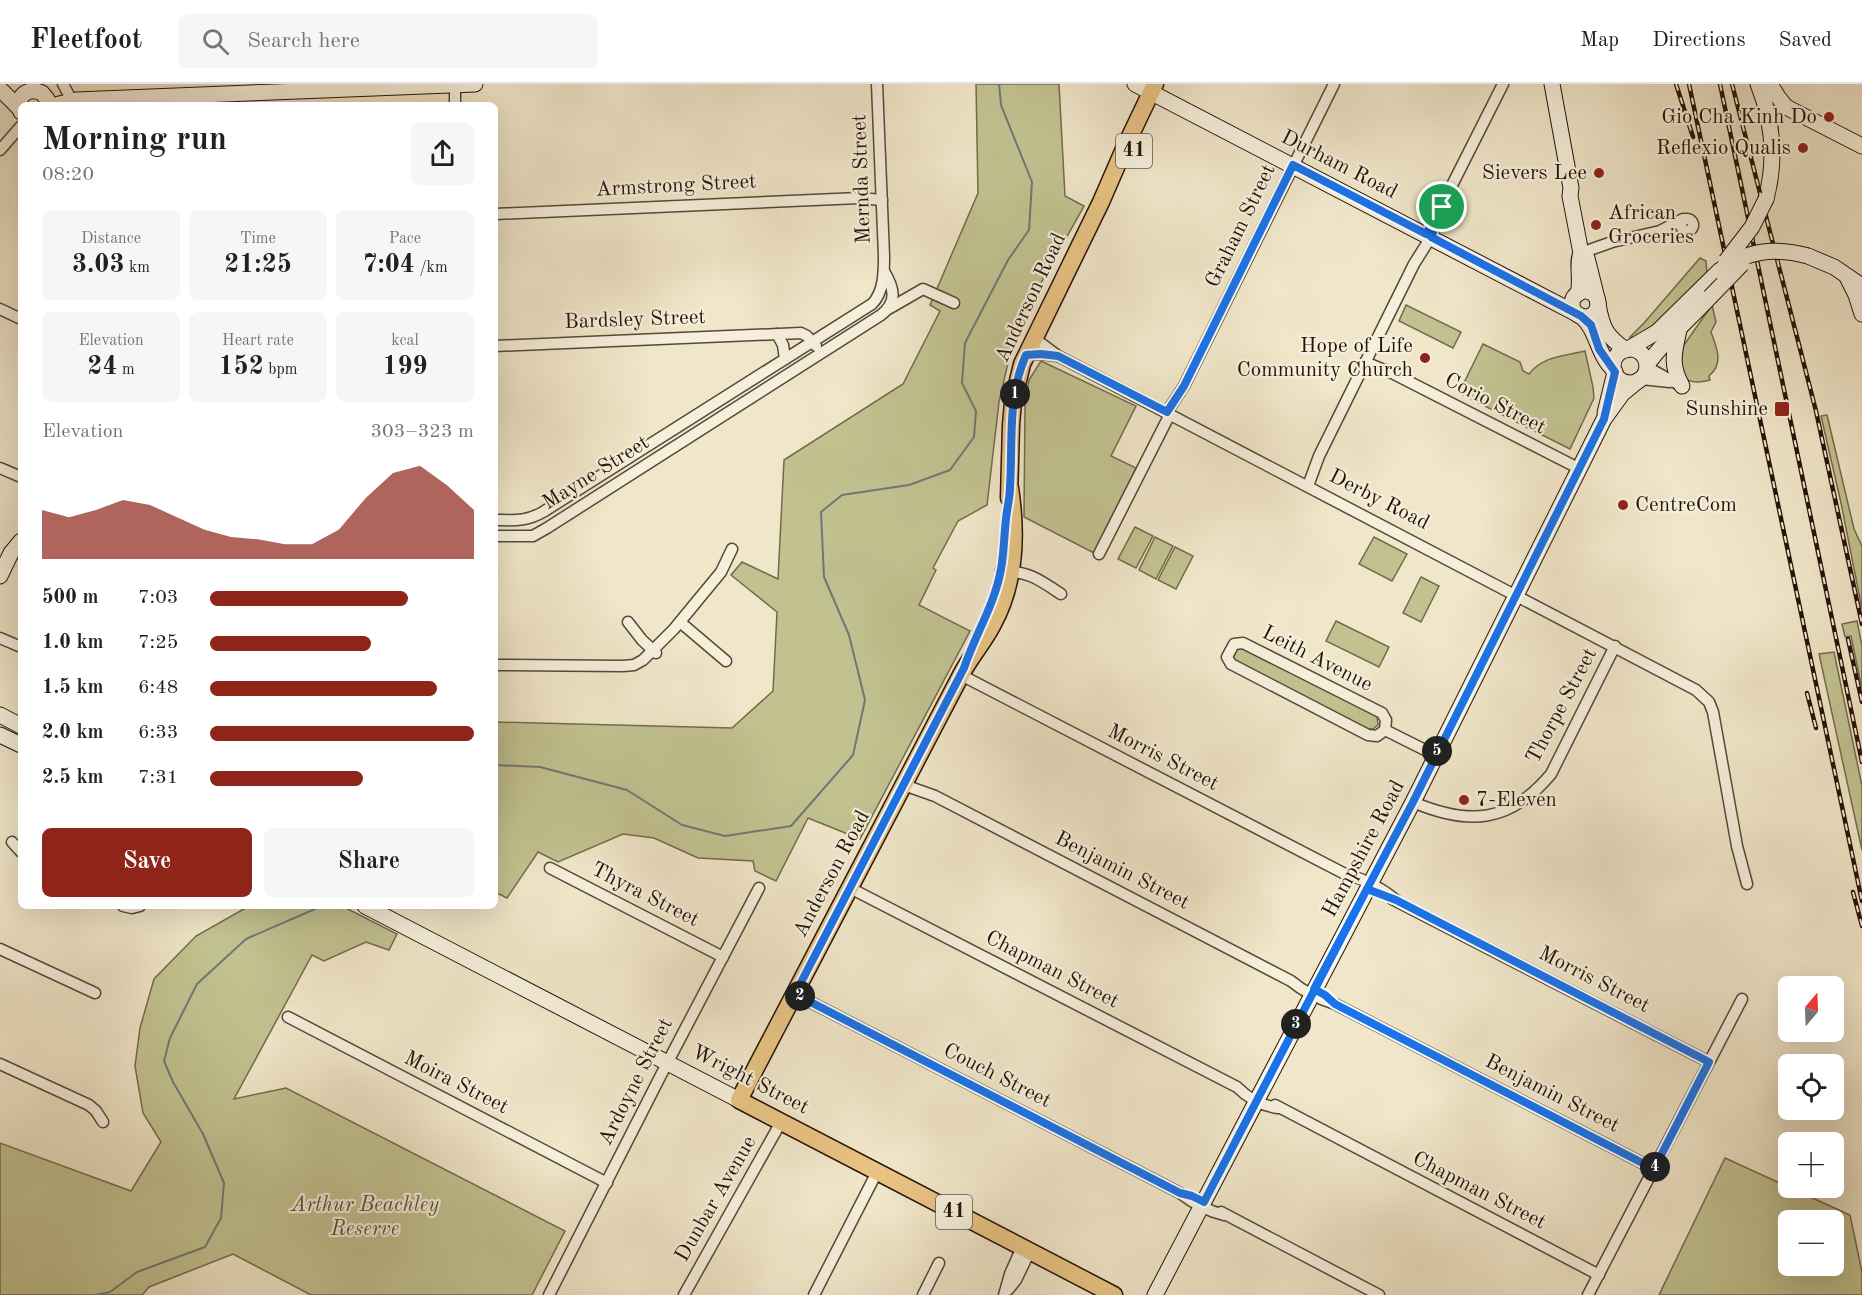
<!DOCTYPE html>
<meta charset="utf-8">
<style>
body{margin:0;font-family:"Old Standard TT",serif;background:#f6f6f6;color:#202124;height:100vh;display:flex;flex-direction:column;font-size:22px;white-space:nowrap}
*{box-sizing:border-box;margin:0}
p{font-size:20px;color:#757577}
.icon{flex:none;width:33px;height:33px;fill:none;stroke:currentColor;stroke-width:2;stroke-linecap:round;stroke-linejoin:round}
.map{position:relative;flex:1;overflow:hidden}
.panel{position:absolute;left:18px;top:18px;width:480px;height:807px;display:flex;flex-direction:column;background:#fff;border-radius:9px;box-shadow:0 6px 24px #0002}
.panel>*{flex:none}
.needle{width:39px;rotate:19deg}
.buttons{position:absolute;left:1778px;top:892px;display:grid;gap:12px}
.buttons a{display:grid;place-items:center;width:66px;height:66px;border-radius:9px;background:#fff;box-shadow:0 6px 24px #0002;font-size:30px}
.pin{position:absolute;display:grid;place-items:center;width:51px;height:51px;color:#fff;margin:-26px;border:3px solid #fff;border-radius:50%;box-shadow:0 2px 6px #0007}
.km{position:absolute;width:30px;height:30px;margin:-15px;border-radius:50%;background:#222;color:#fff;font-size:16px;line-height:30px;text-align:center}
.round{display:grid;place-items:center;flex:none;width:63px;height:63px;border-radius:9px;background:#f6f6f6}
.headline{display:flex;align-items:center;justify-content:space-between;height:102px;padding:0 24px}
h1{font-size:33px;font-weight:600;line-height:45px}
.metrics{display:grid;grid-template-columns:repeat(3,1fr);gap:9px;height:102px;padding:6px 24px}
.metrics div{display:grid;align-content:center;border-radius:9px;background:#f6f6f6;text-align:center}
.metrics b{font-size:26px;font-weight:600}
.metrics small{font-size:16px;font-weight:400}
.metrics p{font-size:16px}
.chart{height:168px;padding:12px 24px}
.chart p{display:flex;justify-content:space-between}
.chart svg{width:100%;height:108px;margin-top:6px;fill:#8f2418;opacity:.7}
.primary-button{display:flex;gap:12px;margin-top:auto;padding:12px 24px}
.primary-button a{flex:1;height:69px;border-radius:9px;background:#8f2418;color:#fff;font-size:24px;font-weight:600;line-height:69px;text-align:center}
.primary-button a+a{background:#f6f6f6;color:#202124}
ul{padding:0 24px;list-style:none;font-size:20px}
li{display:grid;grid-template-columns:96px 72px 1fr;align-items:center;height:45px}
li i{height:15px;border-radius:8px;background:#8f2418}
header{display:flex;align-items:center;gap:36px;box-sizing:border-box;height:84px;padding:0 30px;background:#fff;border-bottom:2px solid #e0e0e0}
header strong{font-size:28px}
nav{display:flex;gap:33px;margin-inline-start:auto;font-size:21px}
.search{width:420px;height:54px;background:#f6f6f6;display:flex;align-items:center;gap:15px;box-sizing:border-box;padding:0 21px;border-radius:9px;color:#757577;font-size:22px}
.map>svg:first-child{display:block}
.green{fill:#c2c291;stroke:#746a4b;stroke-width:1.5;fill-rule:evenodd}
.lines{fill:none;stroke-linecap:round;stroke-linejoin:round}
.stream{stroke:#6e7975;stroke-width:2}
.street-casing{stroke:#584736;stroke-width:13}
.secondary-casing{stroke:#261205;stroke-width:17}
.primary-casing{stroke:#261205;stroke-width:19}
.street{stroke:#f5efdc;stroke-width:10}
.secondary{stroke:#f5efdc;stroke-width:15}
.primary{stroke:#e8c384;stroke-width:16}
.rail-casing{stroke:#261205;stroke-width:4.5}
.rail{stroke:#f5efdc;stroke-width:2;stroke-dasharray:7;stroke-linecap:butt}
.secondary-bridge-casing{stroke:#261205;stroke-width:17;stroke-linecap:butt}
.secondary-bridge{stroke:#f5efdc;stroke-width:15}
.route-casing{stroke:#fff;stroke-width:12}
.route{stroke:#1a73e8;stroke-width:8}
.poi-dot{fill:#8f2418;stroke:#f5efdc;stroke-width:2}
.labels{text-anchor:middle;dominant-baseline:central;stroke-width:4.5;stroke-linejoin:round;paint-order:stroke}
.shield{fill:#f5efdc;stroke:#645446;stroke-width:1.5}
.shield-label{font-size:20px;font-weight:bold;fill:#261205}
.poi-label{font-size:21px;fill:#261205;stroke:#f5efdc;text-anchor:end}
.street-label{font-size:21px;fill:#261205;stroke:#f5efdc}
.park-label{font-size:21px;font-style:italic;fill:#5d5036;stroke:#f5efdc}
</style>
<header>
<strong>Fleetfoot</strong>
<div class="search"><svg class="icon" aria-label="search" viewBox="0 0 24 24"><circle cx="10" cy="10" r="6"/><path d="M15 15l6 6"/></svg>Search here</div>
<nav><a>Map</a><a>Directions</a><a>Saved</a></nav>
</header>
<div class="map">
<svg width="1862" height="1211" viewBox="0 0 1862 1211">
<rect width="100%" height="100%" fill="#f0e6c9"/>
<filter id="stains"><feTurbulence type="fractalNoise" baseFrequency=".00333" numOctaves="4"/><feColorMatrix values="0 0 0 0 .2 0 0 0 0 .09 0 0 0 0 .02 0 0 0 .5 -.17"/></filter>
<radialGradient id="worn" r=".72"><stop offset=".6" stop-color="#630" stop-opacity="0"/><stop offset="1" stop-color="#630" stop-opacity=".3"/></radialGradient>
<!-- green -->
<g class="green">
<path d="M976 0H1059L1065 112 1084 122 1016 244 999 318 987 421 958 437 933 484 936 486 919 521 970 547 860 755 808 734 776 797 755 787 753 777 698 774 654 754 623 750 558 778 538 768 507 814 495 808V638L732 644 773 607 777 528 731 491 742 478 778 495 784 376 903 300 940 227 930 221 978 109Z"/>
<path d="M1700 174 1706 177 1707 190 1652 243 1635 254 1630 253 1644 239Z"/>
<path d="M1406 221 1461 248 1453 264 1399 237Z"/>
<path d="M1712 221 1716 238 1711 248C1717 264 1724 280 1709 292L1710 296C1697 299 1690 300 1680 290L1679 268Z"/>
<path d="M1483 260 1520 278 1523 287 1529 290C1543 272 1564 272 1585 267L1593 303 1594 314 1570 365 1459 309Z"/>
<path d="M1041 277 1136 322 1111 372 1136 384 1094 469 1024 433 1025 321 1029 296Z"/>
<path d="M1827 331 1854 445 1862 462V525L1841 419 1821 332Z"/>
<path d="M1135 443 1153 452 1136 484 1118 475Z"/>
<path d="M1155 453 1173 462 1156 495 1139 486Z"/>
<path d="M1374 453 1407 470 1392 497 1359 480Z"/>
<path d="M1175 463 1193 472 1176 505 1158 496Z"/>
<path d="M1421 493 1439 502 1421 538 1403 529Z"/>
<path d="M1336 537 1389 563 1379 583 1326 557Z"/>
<path d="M1857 537 1862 562V605L1851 552 1845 553 1842 540Z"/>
<path d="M1240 562 1377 632 1378 641 1373 645H1367L1235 577 1232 572 1233 567Z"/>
<path d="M1834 568 1862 702V766L1819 570Z"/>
<path d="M249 822H342L397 850 389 866 366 858 324 877 312 871 234 1015 286 1004 565 1147 532 1211H311L233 1170 149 1203 142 1211H0V1059L131 1107 161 1058 143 1029 135 982 140 944 154 895 196 852Z"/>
<path d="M1725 1074 1850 1131 1862 1188V1211H1659ZM1788 1137H1833V1182H1788Z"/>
</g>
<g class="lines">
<!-- stream -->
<g class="stream">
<path d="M495 681 540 683 627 706 682 741 725 752 791 742 853 671 865 616 849 551 824 493 821 428 842 411 909 401 950 386 974 353 976 327 962 299 965 259 1008 176 1029 146 1032 98 1001 21 999 0"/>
<path d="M96 1211 110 1208 137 1188 205 1163 221 1134 224 1099 203 1050 173 998 164 977 170 954 197 900 246 855 322 822"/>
</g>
<defs>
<g id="street">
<path d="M63 0 71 15"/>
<path d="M455 1V21"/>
<path d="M0 66 21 42"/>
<path d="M1438 129 1503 0"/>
<path d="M495 130 859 114 882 116"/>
<circle cx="1687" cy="141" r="6"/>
<path d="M1581 169 1612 158 1660 147 1683 135"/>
<path d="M890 224 923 205 954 219"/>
<path d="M0 225 21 235"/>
<path d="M777 250 783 261 785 275"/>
<path d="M1034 254 1058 272 1696 606 1709 618 1713 628 1737 762 1747 800"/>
<path d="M495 262 801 249 807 252 816 262"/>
<path d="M1026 271 1041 270 1057 272"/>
<path d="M1365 278 1394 290 1580 385"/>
<path d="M1647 283 1683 303"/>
<path d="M1641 295 1670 298"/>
<path d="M1167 328 1184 302 1334 0"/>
<path d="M0 384 21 393"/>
<path d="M1308 402 1319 372 1414 180 1431 153 1442 123"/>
<path d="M495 436C513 436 526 438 543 428L872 220C884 208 884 188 884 172L877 0"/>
<path d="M495 452H533L547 444 881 231C898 218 894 204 884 187"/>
<path d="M1099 470 1170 330"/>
<path d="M1001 486C1031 489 1037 494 1061 510"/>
<path d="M628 538 642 556 656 569"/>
<path d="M680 538 726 577"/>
<path d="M0 554 21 563"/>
<path d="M1243 559 1382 629 1386 636 1385 646 1377 652 1368 651 1231 580 1227 573 1234 560Z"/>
<path d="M495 581 623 582 634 581 643 576 674 545 721 488 732 465"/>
<path d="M961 591 1347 791C1366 795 1381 804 1396 816"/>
<path d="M1385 646 1435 671"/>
<path d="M904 701 935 712 1291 897C1304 908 1319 915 1335 920L1654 1085"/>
<path d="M1413 718C1469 742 1510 739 1551 690L1615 562"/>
<path d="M12 758 21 768"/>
<path d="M550 784 723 873"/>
<path d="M850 804 1237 1003C1248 1014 1262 1022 1278 1024"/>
<path d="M1392 815 1709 978"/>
<path d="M123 822 132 824 140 822"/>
<path d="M0 865 95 909"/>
<path d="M795 910 1180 1109C1193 1119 1208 1127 1224 1131"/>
<path d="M288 933 607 1099"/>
<path d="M0 980 89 1021 96 1027 103 1038"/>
<path d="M1275 1021 1599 1191"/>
<path d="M1221 1128 1379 1211"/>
<path d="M1008 1206 1016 1196 1030 1167"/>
<path d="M549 1211 661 991 759 804"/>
<path d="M684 1211 781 1038"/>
<path d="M814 1211 877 1088"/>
<path d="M923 1211 939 1179"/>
<path d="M1004 1211 1010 1190 1022 1163"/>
<path d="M1588 1211 1742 915"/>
</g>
<g id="secondary">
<path d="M1135 0 1579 231"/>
<path d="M1552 0 1571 104 1570 112 1581 169C1576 179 1582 196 1578 210"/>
<path d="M1758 0C1773 37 1776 77 1766 115"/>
<path d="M1770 0 1778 13 1786 23 1862 62"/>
<path d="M0 5 20 25"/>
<path d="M55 21 76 16 475 0"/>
<path d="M21 28C15 13 27 2 42 9L47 15 48 21"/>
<path d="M1584 170 1587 174 1598 218"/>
<path d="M1808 172 1834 183 1862 202"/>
<path d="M1847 193 1856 211 1862 230"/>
<circle cx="1585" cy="220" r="13"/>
<path d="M1598 220C1602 244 1606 252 1626 266"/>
<path d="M1581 232C1598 247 1597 271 1614 286"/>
<path d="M1679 246C1674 269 1670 280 1682 302"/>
<path d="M1628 265 1657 248 1719 187"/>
<circle cx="1630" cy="282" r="17"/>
<path d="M1647 281C1664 256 1690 235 1710 213"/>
<path d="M1605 329 1615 288"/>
<path d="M0 492 11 469 21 457"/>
<path d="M0 631 21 642"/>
<path d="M0 651 21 661"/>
<path d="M365 822 739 1016"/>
<path d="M1155 1211 1413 718 1604 335 1622 310 1639 296"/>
</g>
<g id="primary">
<path d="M1010 404C1017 450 1016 498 993 540 984 558 970 573 961 591L739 1016 1114 1211"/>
<path d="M1009 414 1011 341 1013 318 1022 280 1101 118 1124 65 1155 0"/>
</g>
</defs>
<!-- street casing -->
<use href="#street" class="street-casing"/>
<!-- secondary casing -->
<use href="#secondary" class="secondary-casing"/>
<!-- primary casing -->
<use href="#primary" class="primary-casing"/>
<!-- street -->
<use href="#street" class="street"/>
<!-- secondary -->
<use href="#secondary" class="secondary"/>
<!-- primary -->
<use href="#primary" class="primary"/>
<defs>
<g id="rail">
<path d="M1676 0 1693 53"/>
<path d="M1689 0 1862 817"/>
<path d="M1720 0 1862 678"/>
<path d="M1732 0 1816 327 1862 540"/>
<path d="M1848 555 1862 618"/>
<path d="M1807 609 1816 644"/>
<path d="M1853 808 1862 842"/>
</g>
</defs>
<!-- rail casing -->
<use href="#rail" class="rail-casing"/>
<!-- rail -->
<use href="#rail" class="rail"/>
<defs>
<g id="secondary-bridge">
<path d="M1726 177 1752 143 1766 115"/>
<path d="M1719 187C1747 166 1774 163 1808 172"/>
<path d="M1710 213 1742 180"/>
</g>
</defs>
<!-- secondary-bridge casing -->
<use href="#secondary-bridge" class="secondary-bridge-casing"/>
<!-- secondary-bridge -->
<use href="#secondary-bridge" class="secondary-bridge"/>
</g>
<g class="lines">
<defs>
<path id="route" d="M1442 123 1426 150 1293 81 1184 302 1167 328 1058 272 1041 270 1026 271C1007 313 1013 358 1010 403 1010 414 1007 424 1006 435 1004 452 1004 469 1001 485 995 520 975 551 964 584L795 910 1180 1109 1192 1112 1204 1118 1367 805 1396 816 1709 978 1654 1085 1335 920 1325 911 1314 905 1413 718 1596 351 1604 335 1615 288 1599 265 1591 241 1581 232 1431 153 1442 123"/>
</defs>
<!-- route casing -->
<use href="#route" class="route-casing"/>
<!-- route -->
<use href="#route" class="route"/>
</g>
<!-- markers -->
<g class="poi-dot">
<circle cx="1829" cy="33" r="6"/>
<circle cx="1803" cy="64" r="6"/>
<circle cx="1599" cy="89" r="6"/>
<circle cx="1596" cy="141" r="6"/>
<circle cx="1425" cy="274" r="6"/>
<rect x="1774" y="317" width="16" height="16" rx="3"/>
<circle cx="1623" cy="421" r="6"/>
<circle cx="1464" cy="716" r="6"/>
</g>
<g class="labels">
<!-- shield labels -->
<g class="shield">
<rect x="1116" y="50" width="36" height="34" rx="4.5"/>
<rect x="936" y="1111" width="36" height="34" rx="4.5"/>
</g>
<g class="shield-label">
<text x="1134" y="67">41</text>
<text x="954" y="1128">41</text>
</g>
<!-- poi labels -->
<g class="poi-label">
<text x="1817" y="33">Gio Cha Kinh Do</text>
<text x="1791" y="64">Reflexio Qualis</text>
<text x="1587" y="89">Sievers Lee</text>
<text x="1608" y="129" text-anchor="start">African<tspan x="1608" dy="24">Groceries</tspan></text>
<text x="1413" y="262">Hope of Life<tspan x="1413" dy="24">Community Church</tspan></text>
<text x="1768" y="325">Sunshine</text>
<text x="1635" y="421" text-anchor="start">CentreCom</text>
<text x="1476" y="716" text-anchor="start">7-Eleven</text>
</g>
<!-- street labels -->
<g class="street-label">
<text transform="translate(1339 81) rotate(27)">Durham Road</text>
<text transform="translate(862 95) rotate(-92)">Mernda Street</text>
<text transform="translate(676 102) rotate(-3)">Armstrong Street</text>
<text transform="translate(1241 142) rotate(-64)">Graham Street</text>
<text transform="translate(1031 214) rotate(-65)">Anderson Road</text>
<text transform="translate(635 236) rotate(-2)">Bardsley Street</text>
<text transform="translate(1495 320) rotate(27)">Corio Street</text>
<text transform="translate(596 389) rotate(-32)">Mayne Street</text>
<text transform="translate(1379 416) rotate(27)">Derby Road</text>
<text transform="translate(1317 575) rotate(27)">Leith Avenue</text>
<text transform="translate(1562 622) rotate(-62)">Thorpe Street</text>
<text transform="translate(1163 674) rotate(27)">Morris Street</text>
<text transform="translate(1364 765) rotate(-62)">Hampshire Road</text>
<text transform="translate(1122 787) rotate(27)">Benjamin Street</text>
<text transform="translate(832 790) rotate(-62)">Anderson Road</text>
<text transform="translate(645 811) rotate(27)">Thyra Street</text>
<text transform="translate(1052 886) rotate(27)">Chapman Street</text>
<text transform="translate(1594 896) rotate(27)">Morris Street</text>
<text transform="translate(997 992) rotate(27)">Couch Street</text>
<text transform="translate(750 996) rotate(27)">Wright Street</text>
<text transform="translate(636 998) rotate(-63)">Ardoyne Street</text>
<text transform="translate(456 999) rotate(27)">Moira Street</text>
<text transform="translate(1552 1010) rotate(27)">Benjamin Street</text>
<text transform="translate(1479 1107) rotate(27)">Chapman Street</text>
<text transform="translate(716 1115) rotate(-60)">Dunbar Avenue</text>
</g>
<!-- park labels -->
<g class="park-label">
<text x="365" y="1121">Arthur Beachley<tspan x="365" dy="24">Reserve</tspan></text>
</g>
</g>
<rect width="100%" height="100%" filter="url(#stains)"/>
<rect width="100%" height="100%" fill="url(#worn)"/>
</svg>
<div class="buttons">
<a><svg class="needle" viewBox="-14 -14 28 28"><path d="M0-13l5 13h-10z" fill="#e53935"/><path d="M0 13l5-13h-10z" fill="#757577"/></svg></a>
<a><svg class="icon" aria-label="locate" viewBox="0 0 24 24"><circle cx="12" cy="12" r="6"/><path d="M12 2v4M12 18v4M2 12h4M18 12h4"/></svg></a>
<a>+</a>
<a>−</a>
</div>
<div class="pin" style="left:1442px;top:123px;background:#1e9e55"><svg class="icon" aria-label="arrive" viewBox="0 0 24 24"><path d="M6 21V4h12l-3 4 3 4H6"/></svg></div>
<b class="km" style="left:1015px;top:310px">1</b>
<b class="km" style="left:800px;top:912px">2</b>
<b class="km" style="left:1296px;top:940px">3</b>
<b class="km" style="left:1655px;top:1083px">4</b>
<b class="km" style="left:1437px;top:667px">5</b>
<section class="panel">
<div class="headline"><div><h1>Morning run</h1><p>08:20</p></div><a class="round"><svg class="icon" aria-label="share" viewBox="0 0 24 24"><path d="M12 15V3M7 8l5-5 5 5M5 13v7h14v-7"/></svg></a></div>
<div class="metrics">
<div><p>Distance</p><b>3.03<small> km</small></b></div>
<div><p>Time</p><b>21:25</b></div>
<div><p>Pace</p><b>7:04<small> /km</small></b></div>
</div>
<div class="metrics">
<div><p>Elevation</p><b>24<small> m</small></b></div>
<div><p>Heart rate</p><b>152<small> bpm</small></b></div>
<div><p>kcal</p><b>199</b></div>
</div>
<div class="chart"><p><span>Elevation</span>303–323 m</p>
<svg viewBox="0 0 160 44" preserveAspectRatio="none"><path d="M0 44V24L10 27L20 24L30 20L40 22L50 27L60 32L70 35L80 36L90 38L100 38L110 32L120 19L130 9L140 6L150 14L160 24V44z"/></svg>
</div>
<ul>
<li><b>500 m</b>7:03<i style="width:75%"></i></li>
<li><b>1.0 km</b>7:25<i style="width:61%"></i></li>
<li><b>1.5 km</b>6:48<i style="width:86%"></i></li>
<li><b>2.0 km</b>6:33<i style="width:100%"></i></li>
<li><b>2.5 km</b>7:31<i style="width:58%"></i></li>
</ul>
<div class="primary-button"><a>Save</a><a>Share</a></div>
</section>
</div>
